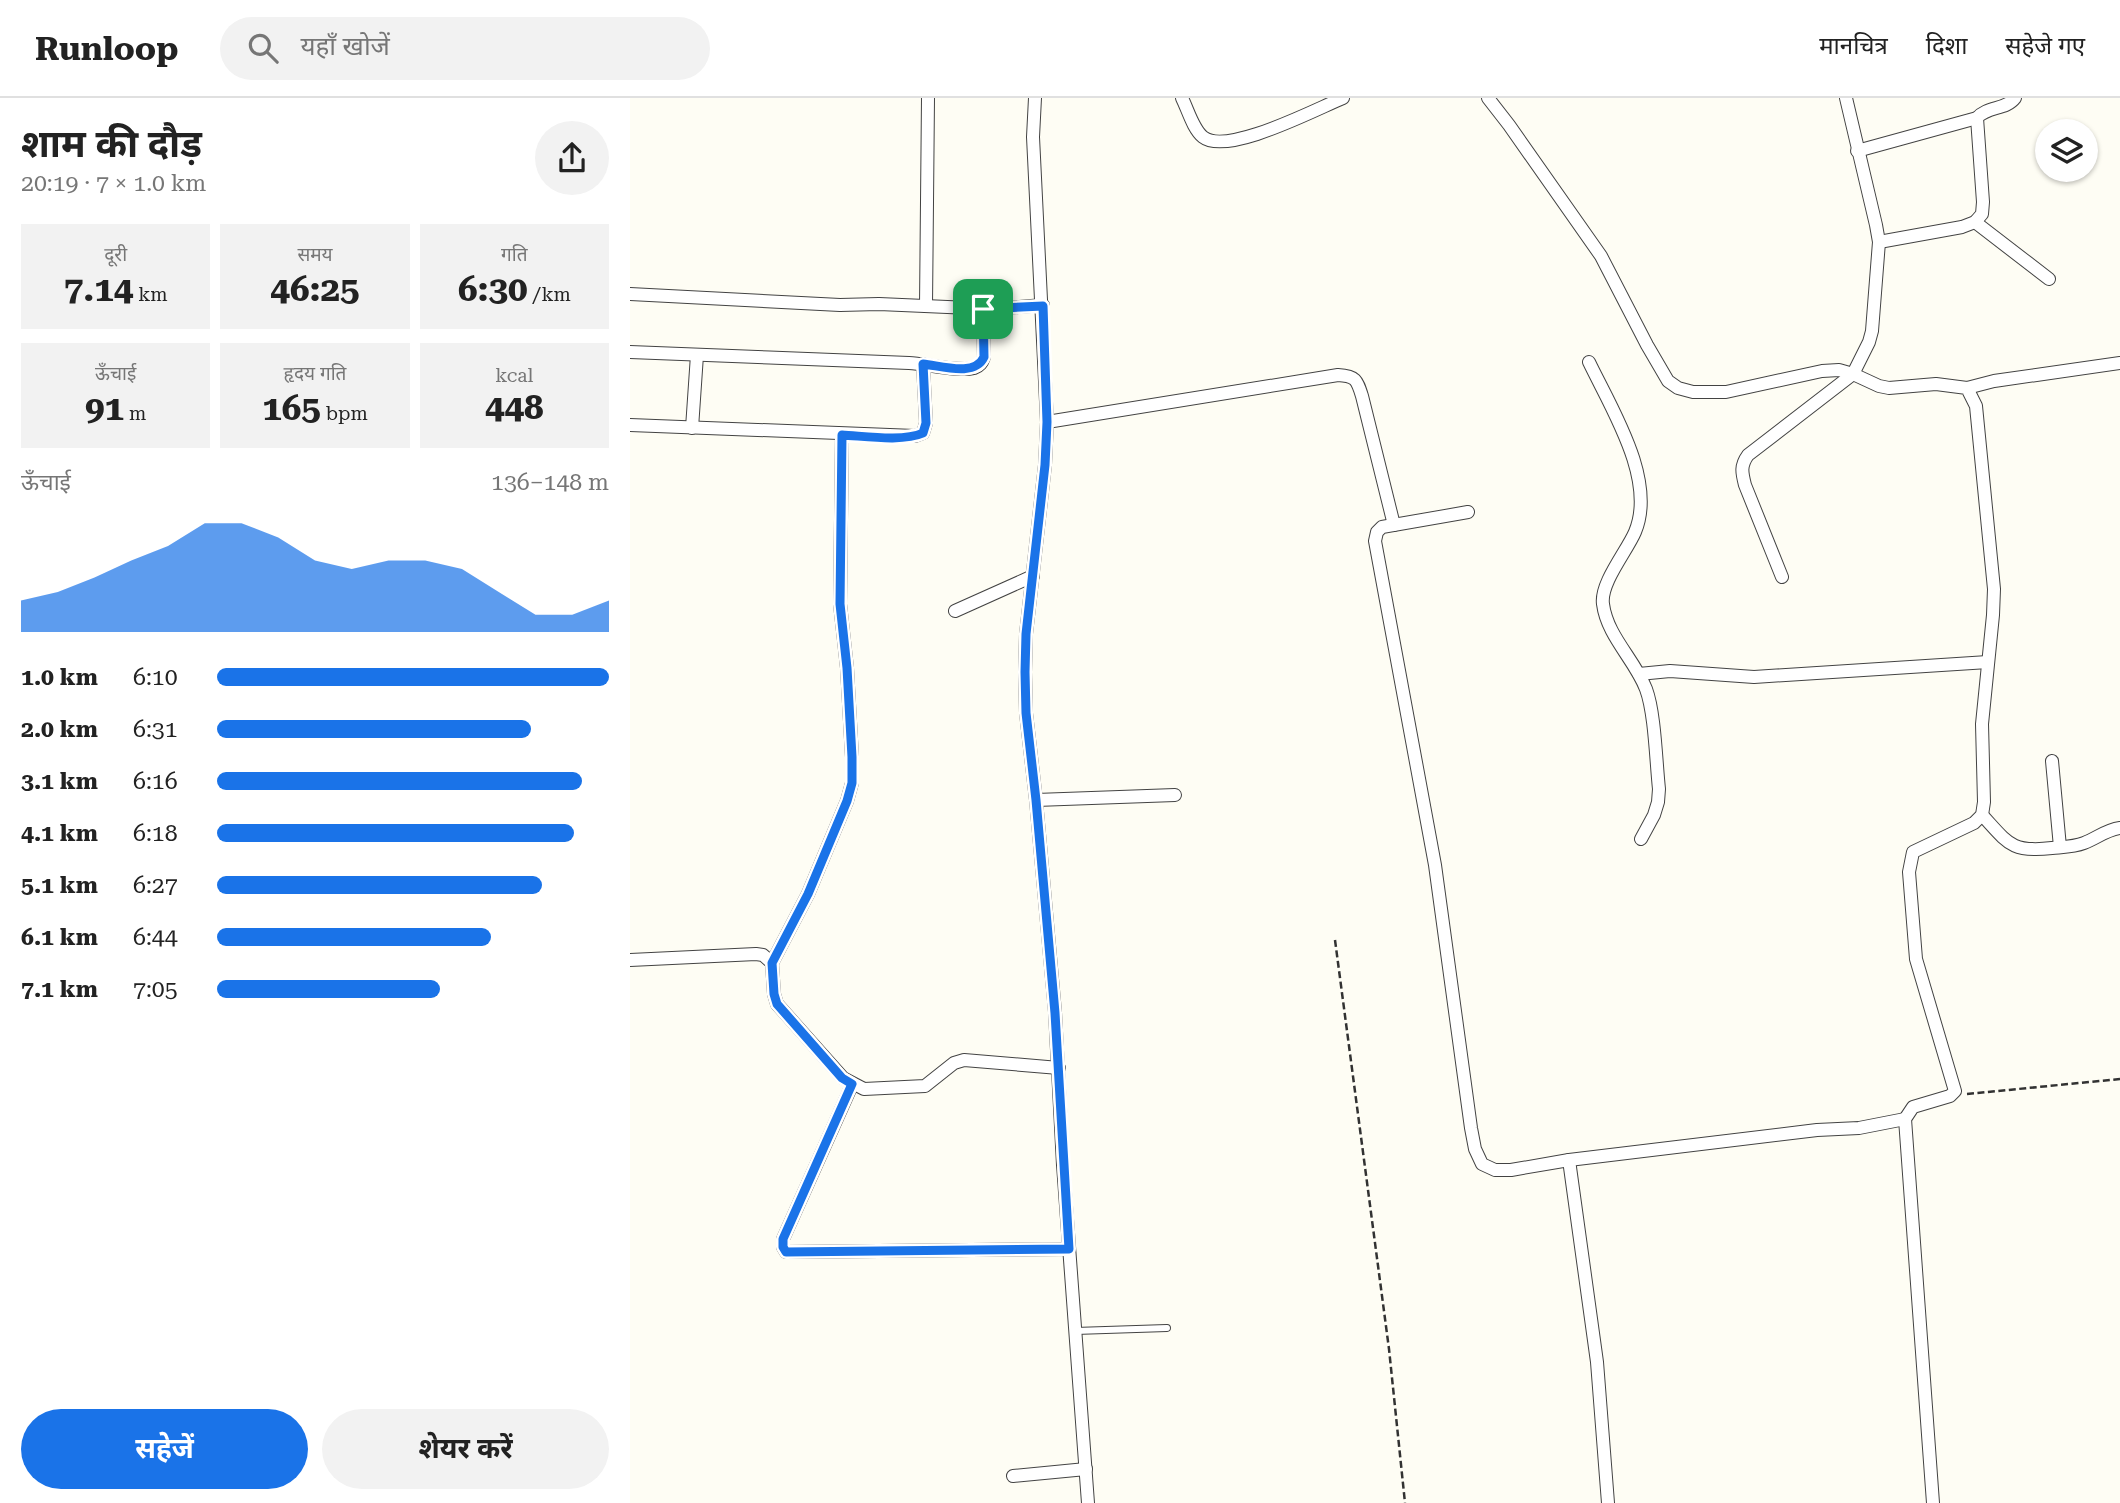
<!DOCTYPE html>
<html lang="hi">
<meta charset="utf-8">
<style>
body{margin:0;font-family:"Roboto Serif","Noto Sans Devanagari",serif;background:#f2f2f2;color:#222;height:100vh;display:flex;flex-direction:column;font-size:26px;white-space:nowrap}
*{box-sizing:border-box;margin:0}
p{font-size:23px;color:#767676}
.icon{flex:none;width:38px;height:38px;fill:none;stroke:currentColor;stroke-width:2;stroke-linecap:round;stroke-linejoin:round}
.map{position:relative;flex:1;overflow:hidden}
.drawer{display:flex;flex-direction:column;background:#fff;width:630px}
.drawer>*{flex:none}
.fabs{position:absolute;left:1405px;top:21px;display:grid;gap:14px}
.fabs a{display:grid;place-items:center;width:63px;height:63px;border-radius:50%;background:#fff;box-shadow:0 2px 5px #0004;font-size:35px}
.pin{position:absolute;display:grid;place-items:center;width:60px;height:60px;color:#fff;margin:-30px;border-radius:14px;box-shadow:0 4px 10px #0006}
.round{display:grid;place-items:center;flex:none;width:74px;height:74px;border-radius:37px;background:#f2f2f2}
.overview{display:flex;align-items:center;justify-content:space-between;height:119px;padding:0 21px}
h1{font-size:38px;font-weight:700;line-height:52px}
.stats{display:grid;grid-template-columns:repeat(3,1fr);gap:10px;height:119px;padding:7px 21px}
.stats div{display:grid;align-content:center;border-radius:0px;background:#f2f2f2;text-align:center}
.stats b{font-size:35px;font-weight:700}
.stats small{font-size:19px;font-weight:400}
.stats p{font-size:19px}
.chart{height:196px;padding:14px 21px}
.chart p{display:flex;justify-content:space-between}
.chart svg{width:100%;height:126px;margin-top:7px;fill:#1a73e8;opacity:.7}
.primary-button{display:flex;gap:14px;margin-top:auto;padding:14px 21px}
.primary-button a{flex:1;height:80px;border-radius:42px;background:#1a73e8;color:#fff;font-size:28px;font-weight:700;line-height:80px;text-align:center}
.primary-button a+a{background:#f2f2f2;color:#222}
ul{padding:0 21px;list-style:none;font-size:23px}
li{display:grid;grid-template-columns:112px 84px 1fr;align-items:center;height:52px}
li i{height:18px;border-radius:9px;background:#1a73e8}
header{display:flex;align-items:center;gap:42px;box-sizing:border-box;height:98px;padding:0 35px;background:#fff;border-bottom:2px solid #e0e0e0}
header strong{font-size:33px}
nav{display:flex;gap:38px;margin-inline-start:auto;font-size:24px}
.search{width:490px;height:63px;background:#f2f2f2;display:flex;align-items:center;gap:18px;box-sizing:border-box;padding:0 24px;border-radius:38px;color:#767676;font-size:26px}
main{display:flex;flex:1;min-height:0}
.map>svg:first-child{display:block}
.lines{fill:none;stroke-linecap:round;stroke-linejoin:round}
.lane-casing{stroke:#434343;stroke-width:8}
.street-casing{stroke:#434343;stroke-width:14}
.path{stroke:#323232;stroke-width:2.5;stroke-dasharray:7 3.5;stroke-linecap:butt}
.lane{stroke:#fff;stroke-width:6}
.street{stroke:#fff;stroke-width:12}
.route-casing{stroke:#fff;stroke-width:14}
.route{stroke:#1a73e8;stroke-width:9}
</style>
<header>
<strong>Runloop</strong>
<div class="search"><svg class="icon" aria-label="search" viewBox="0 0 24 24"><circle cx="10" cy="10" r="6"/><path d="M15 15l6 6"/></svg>यहाँ खोजें</div>
<nav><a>मानचित्र</a><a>दिशा</a><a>सहेजे गए</a></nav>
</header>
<main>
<section class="drawer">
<div class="overview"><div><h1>शाम की दौड़</h1><p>20:19 · 7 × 1.0 km</p></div><a class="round"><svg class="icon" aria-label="share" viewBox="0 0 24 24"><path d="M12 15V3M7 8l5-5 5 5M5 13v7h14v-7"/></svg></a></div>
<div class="stats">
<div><p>दूरी</p><b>7.14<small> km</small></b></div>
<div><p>समय</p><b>46:25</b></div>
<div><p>गति</p><b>6:30<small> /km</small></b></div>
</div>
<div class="stats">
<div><p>ऊँचाई</p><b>91<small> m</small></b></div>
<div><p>हृदय गति</p><b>165<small> bpm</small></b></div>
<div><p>kcal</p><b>448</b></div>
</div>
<div class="chart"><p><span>ऊँचाई</span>136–148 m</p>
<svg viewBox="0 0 160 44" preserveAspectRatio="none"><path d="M0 44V33L10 30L20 25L30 19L40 14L50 6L60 6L70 11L80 19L90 22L100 19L110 19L120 22L130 30L140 38L150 38L160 33V44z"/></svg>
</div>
<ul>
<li><b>1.0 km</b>6:10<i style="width:100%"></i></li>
<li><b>2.0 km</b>6:31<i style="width:80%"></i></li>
<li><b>3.1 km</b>6:16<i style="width:93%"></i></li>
<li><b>4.1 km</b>6:18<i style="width:91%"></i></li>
<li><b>5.1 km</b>6:27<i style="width:83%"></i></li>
<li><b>6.1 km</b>6:44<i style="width:70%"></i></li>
<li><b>7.1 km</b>7:05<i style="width:57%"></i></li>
</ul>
<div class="primary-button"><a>सहेजें</a><a>शेयर करें</a></div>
</section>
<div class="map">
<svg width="1490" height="1405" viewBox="0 0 1490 1405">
<rect width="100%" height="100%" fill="#fefdf4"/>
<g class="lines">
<defs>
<path id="lane" d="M445 1233 537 1230"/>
<g id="street">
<path d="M405 0 403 39 417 324 415 367 396 536 395 574 396 615 406 702 425 914 433 1067 458 1405"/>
<path d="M552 0C558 12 563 31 573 39 597 58 686 11 713 0"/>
<path d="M858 0 879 27 971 158 1017 247 1038 283 1048 290 1063 294H1096L1192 273 1209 272 1223 276 1249 288 1259 290 1306 286 1337 290 1346 308 1364 491 1363 517 1352 626 1354 704 1352 717 1344 725 1283 754 1279 774 1286 861 1325 993 1320 998 1283 1009 1275 1021 1303 1405"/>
<path d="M1227 53 1347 20"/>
<path d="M1345 124 1419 181"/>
<path d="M1249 144 1332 129 1345 124 1352 116 1353 104 1347 20C1357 8 1376 12 1385 0"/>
<path d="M0 196 210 207 249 206 363 211 413 207"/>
<path d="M296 208 298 0"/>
<path d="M0 254C93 258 186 261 279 265 296 266 330 274 344 270 350 268 352 265 354 259L353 211"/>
<path d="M959 264C981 310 1027 382 1005 434 997 453 970 485 973 506 977 538 1005 562 1016 591 1025 615 1026 664 1029 691L1028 704 1024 717 1011 741"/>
<path d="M1337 290 1364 283 1490 265"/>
<path d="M417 324 708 277C726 278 727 282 732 298L764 427"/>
<path d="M0 327 285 338 293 335 296 325 293 266"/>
<path d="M62 330 67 257"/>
<path d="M838 414 752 429 747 434 745 443 805 767 841 1030 845 1051 852 1066 865 1072H881L939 1062 1187 1032 1229 1030 1275 1021"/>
<path d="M1152 479 1115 387C1112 375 1110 368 1118 357L1223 276 1239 244 1242 233 1249 144 1246 127 1216 0"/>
<path d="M325 513 403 478"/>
<path d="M1009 576 1040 573 1124 579 1358 564"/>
<path d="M1422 663 1430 749"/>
<path d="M406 702 545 697"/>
<path d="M1352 717C1378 745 1381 755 1422 750 1432 749 1444 749 1454 745 1467 740 1476 732 1490 730"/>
<path d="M0 862 126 856 133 857 142 865 144 896 147 906 213 980 234 991 295 988 324 965 334 962 429 970"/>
<path d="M142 865 178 796 217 703 222 685V659L217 570 210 506 212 337"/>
<path d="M222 987 153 1141V1149L156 1154 439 1151"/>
<path d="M939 1062 967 1264 978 1405"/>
<path d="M383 1378 456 1371"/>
</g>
</defs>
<!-- lane casing -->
<use href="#lane" class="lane-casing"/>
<!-- street casing -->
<use href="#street" class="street-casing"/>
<!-- path -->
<g class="path">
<path d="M705 842 759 1251 775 1405"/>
<path d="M1337 996 1490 981"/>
</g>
<!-- lane -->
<use href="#lane" class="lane"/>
<!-- street -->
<use href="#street" class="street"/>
</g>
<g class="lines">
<defs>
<path id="route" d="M413 208 417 324 415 367 396 536 395 574 396 615 406 702 425 915 439 1151 156 1154 153 1149V1141L222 986 212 980 147 906 144 896 142 865 178 796 217 703 222 685V659L217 570 210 506 212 337C234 338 273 344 293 335L296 325 293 266C312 268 345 279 354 259L353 211Z"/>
</defs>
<!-- route casing -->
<use href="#route" class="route-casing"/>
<!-- route -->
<use href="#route" class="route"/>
</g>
</svg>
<div class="fabs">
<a><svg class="icon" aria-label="layers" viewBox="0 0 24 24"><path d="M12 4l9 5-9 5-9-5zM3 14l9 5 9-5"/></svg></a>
</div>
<div class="pin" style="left:353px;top:211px;background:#1e9e55"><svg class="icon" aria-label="arrive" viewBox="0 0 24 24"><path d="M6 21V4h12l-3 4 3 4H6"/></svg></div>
</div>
</main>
